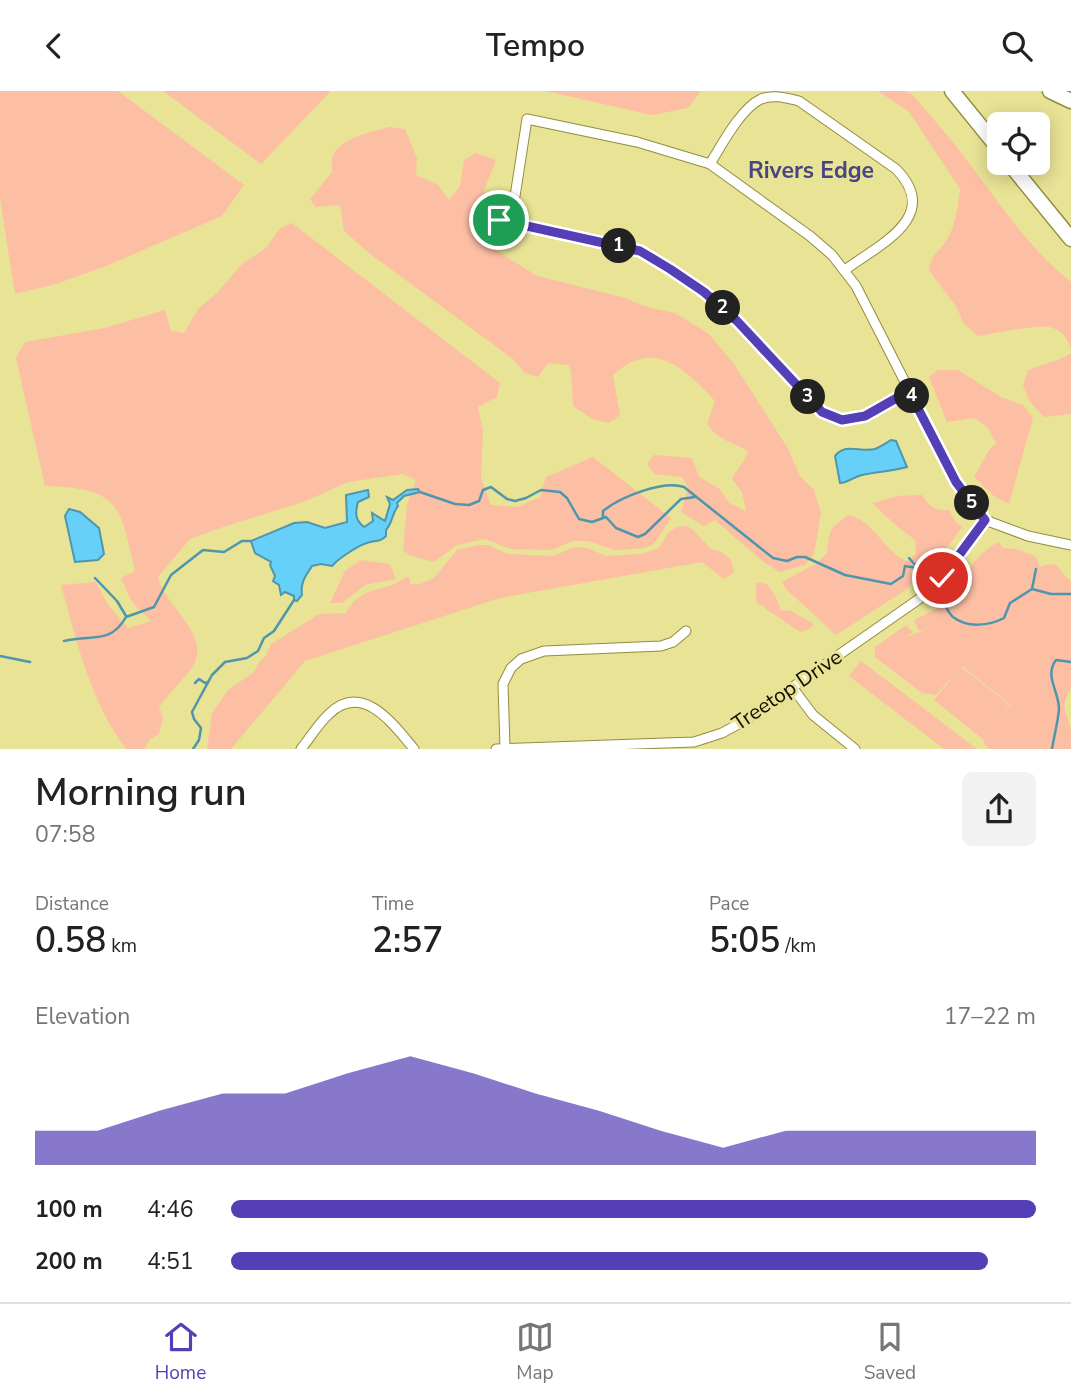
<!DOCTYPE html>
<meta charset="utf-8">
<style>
body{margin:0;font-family:"Nunito Sans",sans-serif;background:#f2f2f2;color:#222;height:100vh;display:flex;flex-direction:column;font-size:26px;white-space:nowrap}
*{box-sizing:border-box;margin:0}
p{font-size:23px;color:#767676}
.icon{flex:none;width:38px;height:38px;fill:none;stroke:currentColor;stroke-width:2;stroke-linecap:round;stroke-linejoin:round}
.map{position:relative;height:658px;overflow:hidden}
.side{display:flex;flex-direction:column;background:#fff;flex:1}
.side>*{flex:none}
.tools{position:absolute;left:987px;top:21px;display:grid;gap:14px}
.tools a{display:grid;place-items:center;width:63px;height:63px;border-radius:10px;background:#fff;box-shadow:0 4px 18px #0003;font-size:35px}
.pin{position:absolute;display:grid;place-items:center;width:60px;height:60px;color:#fff;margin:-30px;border:4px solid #fff;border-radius:50%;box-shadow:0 2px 7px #0007}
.km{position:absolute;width:35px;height:35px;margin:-18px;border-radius:50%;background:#222;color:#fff;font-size:19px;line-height:35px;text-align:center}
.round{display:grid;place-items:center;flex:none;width:74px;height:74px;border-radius:10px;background:#f2f2f2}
.headline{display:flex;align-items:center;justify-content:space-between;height:119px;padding:0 35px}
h1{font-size:38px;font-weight:600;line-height:52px}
.stats{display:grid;grid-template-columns:repeat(3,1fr);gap:10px;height:119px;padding:7px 35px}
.stats div{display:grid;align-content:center}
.stats b{font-size:35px;font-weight:600}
.stats small{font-size:19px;font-weight:400}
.stats p{font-size:19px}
.chart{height:196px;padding:14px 35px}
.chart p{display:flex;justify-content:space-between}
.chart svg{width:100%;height:126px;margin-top:7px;fill:#553fb7;opacity:.7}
ul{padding:0 35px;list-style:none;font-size:23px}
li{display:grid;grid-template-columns:112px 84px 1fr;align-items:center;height:52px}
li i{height:18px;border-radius:9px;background:#553fb7}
header{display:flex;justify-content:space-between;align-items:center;height:91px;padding:0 35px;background:#fff;font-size:32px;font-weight:600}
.menu{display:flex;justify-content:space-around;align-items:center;height:98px;border-top:2px solid #e0e0e0;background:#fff;font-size:19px;color:#767676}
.menu a{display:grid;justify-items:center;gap:4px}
.menu .current{color:#553fb7}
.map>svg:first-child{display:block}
.green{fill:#fcbfa4}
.water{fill:#67d0f8;stroke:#4e96ae;stroke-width:2}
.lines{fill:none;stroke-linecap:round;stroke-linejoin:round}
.stream{stroke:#4e96ae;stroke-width:2.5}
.minor-casing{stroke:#928d40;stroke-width:11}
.highway-casing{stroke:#928d40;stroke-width:17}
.minor{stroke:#fff;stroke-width:9}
.highway{stroke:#fff;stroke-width:14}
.route-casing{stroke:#fff;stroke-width:14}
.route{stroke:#553fb7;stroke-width:9}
.labels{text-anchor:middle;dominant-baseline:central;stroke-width:6;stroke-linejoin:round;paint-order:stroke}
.street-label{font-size:21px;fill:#121000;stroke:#e8e395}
.neighbourhood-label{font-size:23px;font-weight:bold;fill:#4a4582;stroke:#e8e395}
</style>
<header><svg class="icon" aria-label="back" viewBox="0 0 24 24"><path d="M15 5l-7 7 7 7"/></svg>Tempo<svg class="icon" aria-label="search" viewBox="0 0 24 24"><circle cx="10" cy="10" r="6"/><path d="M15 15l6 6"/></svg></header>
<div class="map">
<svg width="1071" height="658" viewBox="0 0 1071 658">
<rect width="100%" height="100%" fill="#e8e395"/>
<!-- green -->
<g class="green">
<path d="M0 0H118L244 94 222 125 106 175 56 193 15 203 0 108Z"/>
<path d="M163 0H329L330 1 261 73Z"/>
<path d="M545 0H701L688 17 652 24Z"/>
<path d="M878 0H905L913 4C930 25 949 45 965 67 999 111 1027 156 1071 191V258C1068 250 1063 240 1053 237 1039 232 994 243 978 245L964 233 957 217 929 179C932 161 938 163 946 150 956 134 958 116 960 98L909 21Z"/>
<path d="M389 36 405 38 417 67 416 84 438 94 449 109 460 95 464 69 476 62 496 69 484 99 489 120 479 137 488 154 537 185 625 207 647 216 675 222 709 243 734 273 787 356 800 385 814 399 821 422 814 463 805 474 780 481 765 472 715 429 704 435 681 421 688 397 682 386 654 383 647 373 654 364 692 367 699 386 720 398 729 412 746 420 742 401 732 388C737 377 745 372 748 360 731 350 720 351 707 333L715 310C685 278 654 246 613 284L620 324 609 332 592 328 573 315 571 282 569 274 548 272 538 286 525 282 513 268 369 162 344 140 340 114 315 116 310 108 332 81C332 75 331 69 333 64 342 46 372 41 389 36Z"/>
<path d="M292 132 500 292 497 306 478 316 483 340 481 387 491 414 517 416 540 406 546 386 593 366 671 427 654 453 645 457 615 459 588 450H573L552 459 510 458 485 448 457 454 434 471 412 465 403 460 407 414 416 389 403 383 348 391 306 410 223 436 190 448 158 486C164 516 215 545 191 578 181 591 169 602 159 616L163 627 159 643 149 649 145 658H126C90 610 77 551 61 494L96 491 108 514 128 537 151 530 132 511 121 487 135 480C120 414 120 397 45 395L16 267 25 251 105 237 165 219 171 240 184 242 198 218 217 202 242 173 266 157 280 137Z"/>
<path d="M1071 262V323L1044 326 1030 311 1023 294 1028 279 1060 268Z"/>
<path d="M938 279H958L1001 306 1023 314 1033 327 1009 413 995 406 974 386 989 359 996 352 988 337 975 327 947 331 929 286Z"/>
<path d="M922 404C930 416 934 420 949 419L956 431 962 436 949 454 907 498 836 544 786 498 782 491 817 472 827 462 829 445 833 436 848 424C875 430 883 460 907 470L916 463 915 449C901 438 884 425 873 412L897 405Z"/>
<path d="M687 435 693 439 710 457 723 462 731 469 734 481 724 488 702 471 500 507 305 570 231 658H207L212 622 228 599 254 581 261 569 266 565 271 553 319 523 346 522C361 493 384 503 406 486L410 487V493H420L434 487 457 459 478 454H488L508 463 553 465 575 456 587 457 606 465 641 463 659 457 669 441 677 436Z"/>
<path d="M998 451 1003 457 1017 458 1036 466 1040 476C1060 467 1057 480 1071 490V596C1058 622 1068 617 1071 640 1071 646 1071 652 1071 658H990L984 653 985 650 934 609 961 576 1010 614 996 634 1011 614 962 575 936 604 922 602 875 566V556L906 534 913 541 907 546 932 536 919 540 914 529 965 503C957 484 982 460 998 451Z"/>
<path d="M361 469 390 473 396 488 365 494 342 512H330L345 480Z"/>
<path d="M756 491 767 493 775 504 781 519 791 520 814 533 809 538 800 541 756 511Z"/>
<path d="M861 570 977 658H944L849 585Z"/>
</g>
<!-- water -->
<g class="water">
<path d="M891 349 896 350 907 376C892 380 877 381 862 384 853 386 848 392 840 392L835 365C846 351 860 362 875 358 880 356 886 352 891 349Z"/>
<path d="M418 398 420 401 404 405 397 412 398 415C392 422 393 431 386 439V445C380 451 378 449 370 451 360 453 339 467 332 475L321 473 312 475C306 485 300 491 302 504L297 510 294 509V505L285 501 281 504 279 494 273 490 275 485 270 474 271 471 255 462 251 450 294 432 307 431 325 437 347 431 346 404 368 399 369 406 358 411C355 422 355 429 364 436L373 430 372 422 385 430 390 413 387 406 393 409 407 399Z"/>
<path d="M69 418 80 421 99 437 104 463 98 469 75 471 65 425Z"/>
</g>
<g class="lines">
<!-- stream -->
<g class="stream">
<path d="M420 401 455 413 469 414 479 410 483 399 491 396 507 408 515 410 526 407 541 399 560 401 567 407 579 428 592 431 606 426 616 437 638 446 645 443 681 408 695 406"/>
<path d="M603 426V420C620 406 663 389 684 396L773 467 787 470 797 466H805L845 484 891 493 903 485 905 475 917 477 925 483"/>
<path d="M909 467 916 475"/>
<path d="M95 487 117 510 126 525"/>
<path d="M1032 498 1036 478"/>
<path d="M941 506C945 512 947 521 953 526 967 537 989 535 1004 527L1010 512 1032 498 1051 503H1071"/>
<path d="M64 550C92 543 110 554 126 526L154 516 171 484 203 459 224 461 242 450H251"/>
<path d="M0 565 30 571"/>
<path d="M195 592 199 588 205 592 208 591"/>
<path d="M193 658 199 649 201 637 194 628 192 621 212 584 225 571 247 567 258 560 264 547 274 540 294 509"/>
<path d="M1052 658C1054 645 1058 631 1059 618 1059 600 1044 585 1056 569L1071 571"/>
</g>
<defs>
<g id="minor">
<path d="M710 73C721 55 741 17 761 8 773 3 787 7 799 10L896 78C943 126 878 154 845 179"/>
<path d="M499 129 640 160 670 178 704 201 738 230 822 321 842 329 865 325 910 300"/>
<path d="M511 131 527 28 637 51 710 73 810 145 832 164 856 195 956 391 985 429 1028 445 1071 454"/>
<path d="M792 596 813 624 855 658"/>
<path d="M505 657 503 593 511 577 521 568 544 560 661 555 673 551 686 540"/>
<path d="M301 658C310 647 318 633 329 623 363 590 394 634 414 658"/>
<path d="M496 658 694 651 722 642 744 630 919 508 954 473 985 429"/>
</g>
<g id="highway">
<path d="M952 0 999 58"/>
<path d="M1050 0 1071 10"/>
<path d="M1009 72 1071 148"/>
</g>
</defs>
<!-- minor casing -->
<use href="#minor" class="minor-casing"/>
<!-- highway casing -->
<use href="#highway" class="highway-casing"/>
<!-- minor -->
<use href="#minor" class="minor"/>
<!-- highway -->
<use href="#highway" class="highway"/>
</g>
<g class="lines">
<defs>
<path id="route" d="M499 129 640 160 670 178 704 201 737 230 822 321 842 329 865 325 909 300 956 391 985 429 942 487"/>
</defs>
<!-- route casing -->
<use href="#route" class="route-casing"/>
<!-- route -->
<use href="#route" class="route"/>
</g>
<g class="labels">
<!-- street labels -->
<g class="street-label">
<text transform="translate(787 599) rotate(-34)">Treetop Drive</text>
</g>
<!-- neighbourhood labels -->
<g class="neighbourhood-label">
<text x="811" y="79">Rivers Edge</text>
</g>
</g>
</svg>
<div class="tools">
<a><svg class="icon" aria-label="locate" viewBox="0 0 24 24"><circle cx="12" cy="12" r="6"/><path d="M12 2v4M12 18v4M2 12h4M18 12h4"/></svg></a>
</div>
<div class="pin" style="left:499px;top:129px;background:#1e9e55"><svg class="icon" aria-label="arrive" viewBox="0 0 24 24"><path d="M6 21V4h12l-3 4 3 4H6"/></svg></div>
<div class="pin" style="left:942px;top:487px;background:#d93025"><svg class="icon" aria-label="check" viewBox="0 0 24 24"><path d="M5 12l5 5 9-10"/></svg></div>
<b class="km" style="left:619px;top:155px">1</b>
<b class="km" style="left:723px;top:217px">2</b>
<b class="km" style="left:808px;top:306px">3</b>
<b class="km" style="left:912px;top:305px">4</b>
<b class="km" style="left:972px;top:412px">5</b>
</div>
<section class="side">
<div class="headline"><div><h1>Morning run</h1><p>07:58</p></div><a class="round"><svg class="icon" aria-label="share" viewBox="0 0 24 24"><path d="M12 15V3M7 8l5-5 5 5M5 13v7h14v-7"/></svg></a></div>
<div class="stats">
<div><p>Distance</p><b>0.58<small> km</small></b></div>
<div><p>Time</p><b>2:57</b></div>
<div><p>Pace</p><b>5:05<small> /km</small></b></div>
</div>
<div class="chart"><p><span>Elevation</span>17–22 m</p>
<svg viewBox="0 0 160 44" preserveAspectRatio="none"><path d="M0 44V32L10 32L20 25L30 19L40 19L50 12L60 6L70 12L80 19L90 25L100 32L110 38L120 32L130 32L140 32L150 32L160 32V44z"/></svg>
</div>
<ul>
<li><b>100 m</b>4:46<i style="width:100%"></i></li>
<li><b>200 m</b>4:51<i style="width:94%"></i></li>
</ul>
</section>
<nav class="menu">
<a class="current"><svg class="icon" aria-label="home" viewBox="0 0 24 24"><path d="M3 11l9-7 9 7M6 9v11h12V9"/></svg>Home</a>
<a><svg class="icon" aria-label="map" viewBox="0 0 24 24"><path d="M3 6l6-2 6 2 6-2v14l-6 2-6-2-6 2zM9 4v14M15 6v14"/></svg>Map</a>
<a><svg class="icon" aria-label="saved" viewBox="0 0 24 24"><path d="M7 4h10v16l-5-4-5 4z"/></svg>Saved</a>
</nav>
